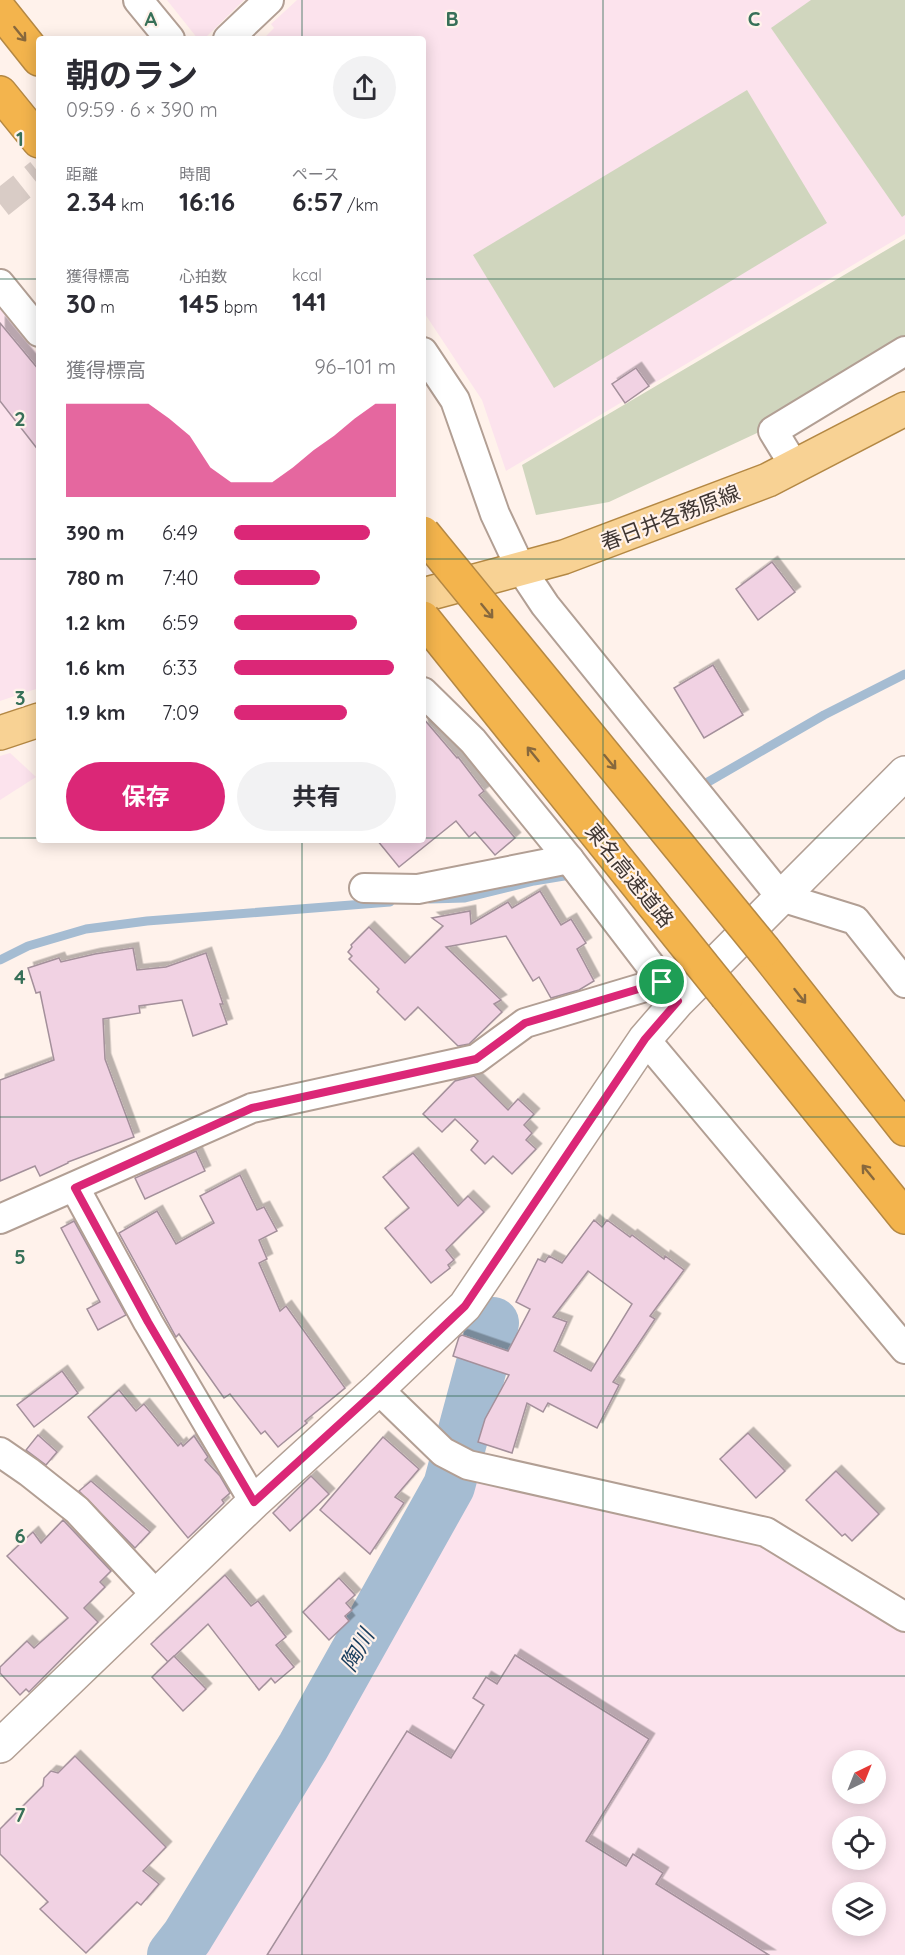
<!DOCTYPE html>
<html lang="ja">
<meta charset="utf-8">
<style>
body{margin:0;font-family:Quicksand,"Noto Sans JP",sans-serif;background:#f2f2f3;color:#2b2b33;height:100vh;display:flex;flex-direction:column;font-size:22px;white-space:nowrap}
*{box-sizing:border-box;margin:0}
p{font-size:20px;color:#7c7c81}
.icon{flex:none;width:33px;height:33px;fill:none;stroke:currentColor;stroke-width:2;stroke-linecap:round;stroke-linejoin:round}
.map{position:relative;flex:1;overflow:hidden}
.details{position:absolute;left:36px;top:36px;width:390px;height:807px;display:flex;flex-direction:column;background:#fff;border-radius:6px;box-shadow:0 3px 15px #0003}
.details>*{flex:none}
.needle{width:39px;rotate:43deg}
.controls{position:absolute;left:832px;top:1750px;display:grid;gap:12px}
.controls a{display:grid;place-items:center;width:54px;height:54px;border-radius:50%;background:#fff;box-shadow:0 3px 15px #0003;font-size:30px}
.pin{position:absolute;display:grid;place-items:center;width:51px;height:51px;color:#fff;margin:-26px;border:3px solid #fff;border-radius:50%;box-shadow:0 2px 6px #0007}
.round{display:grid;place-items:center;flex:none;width:63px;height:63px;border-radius:32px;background:#f2f2f3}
.overview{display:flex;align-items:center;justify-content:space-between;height:102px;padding:0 30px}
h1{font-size:33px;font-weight:700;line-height:45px}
.metrics{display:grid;grid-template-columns:repeat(3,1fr);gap:9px;height:102px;padding:6px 30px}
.metrics div{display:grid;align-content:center}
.metrics b{font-size:26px;font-weight:700}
.metrics small{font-size:16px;font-weight:400}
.metrics p{font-size:16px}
.chart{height:168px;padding:12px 30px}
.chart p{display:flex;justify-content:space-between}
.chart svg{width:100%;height:108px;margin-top:6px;fill:#db2777;opacity:.7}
.action{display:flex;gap:12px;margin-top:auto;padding:12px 30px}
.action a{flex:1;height:69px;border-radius:36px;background:#db2777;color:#fff;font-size:24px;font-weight:700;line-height:69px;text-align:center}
.action a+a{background:#f2f2f3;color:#2b2b33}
ul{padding:0 30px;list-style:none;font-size:20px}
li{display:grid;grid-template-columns:96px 72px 1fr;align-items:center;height:45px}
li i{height:15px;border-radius:8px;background:#db2777}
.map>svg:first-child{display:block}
.industrial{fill:#fce3ed;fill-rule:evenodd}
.green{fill:#d0d6be}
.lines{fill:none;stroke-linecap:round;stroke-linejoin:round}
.stream{stroke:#a5bcd2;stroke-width:9}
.river{stroke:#a5bcd2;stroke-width:52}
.building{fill:#f1d2e3;stroke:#a4909b;stroke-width:1.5;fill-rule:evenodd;filter:url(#shadow)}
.minor-tunnel{stroke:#d9ccc6;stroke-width:28;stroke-dasharray:28 14;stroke-linecap:butt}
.minor-casing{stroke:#b29f94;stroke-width:32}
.tertiary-casing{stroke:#b29f94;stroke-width:36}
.primary-casing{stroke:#b48844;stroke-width:36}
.motorway-casing{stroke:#b48844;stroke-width:36}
.minor{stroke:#fff;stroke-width:28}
.tertiary{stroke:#fff;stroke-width:33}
.primary{stroke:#f8d294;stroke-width:33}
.motorway{stroke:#f3b44d;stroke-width:33}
.motorway-bridge-casing{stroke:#b48844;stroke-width:36;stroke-linecap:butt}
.motorway-bridge{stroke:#f3b44d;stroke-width:33}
.oneway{stroke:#87683d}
.route-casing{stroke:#fff;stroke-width:12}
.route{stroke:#db2777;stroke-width:8}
.grid{fill:none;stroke:#377058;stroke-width:1.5;stroke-opacity:0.55}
.labels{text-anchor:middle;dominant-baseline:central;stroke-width:4.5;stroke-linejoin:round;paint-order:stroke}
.street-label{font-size:21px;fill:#3f3632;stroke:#fff2eb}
.water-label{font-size:22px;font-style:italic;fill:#183d5d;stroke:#fff2eb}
.grid-label{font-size:20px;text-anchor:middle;font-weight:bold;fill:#377058;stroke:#fff2eb;stroke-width:4.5;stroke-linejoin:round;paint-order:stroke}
</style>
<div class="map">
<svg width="905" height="1955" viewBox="0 0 905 1955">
<defs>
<filter id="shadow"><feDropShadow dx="5.5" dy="-5.5" stdDeviation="0" flood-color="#0004"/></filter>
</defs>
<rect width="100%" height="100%" fill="#fff2eb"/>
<!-- industrial -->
<g class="industrial">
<path d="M167 0H244L204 39H198Z"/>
<path d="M297 0H905V234L506 471 482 400 423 311V39H263L274 28 271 24Z"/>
<path d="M0 309 39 355V688L0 701Z"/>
<path d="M10 753 36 777 0 800V756Z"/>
<path d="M457 1475 769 1548 905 1631V1955H182L381 1633 455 1486ZM843 1761H876V1794H843ZM843 1827H876V1860H843ZM843 1893H876V1926H843Z"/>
</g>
<!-- green -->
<g class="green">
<path d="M811 0H905V215L902 217 771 28Z"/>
<path d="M747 90 827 223 554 388 473 255Z"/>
<path d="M905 239V344L768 428 609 502 536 515 522 465Z"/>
</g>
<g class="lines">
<!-- stream -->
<g class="stream">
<path d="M708 782 824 715 905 674"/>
<path d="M430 899 465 898 534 881 576 874"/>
<path d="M0 960 28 946 86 929 147 921 390 902"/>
</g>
<!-- river -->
<path class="river" d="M173 1955 187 1937 303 1747 449 1486 493 1323"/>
</g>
<!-- building -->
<g class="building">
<path d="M0 323 39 370V451L0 401Z"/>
<path d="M636 368 649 386 625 403 612 384Z"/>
<path d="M772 562 795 592 758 620 736 589Z"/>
<path d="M713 665 743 715 704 738 674 688Z"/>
<path d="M423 718 457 758 458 757 484 791 479 795 515 838 495 855 475 832 469 837 456 821 399 867 377 840H423Z"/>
<path d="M540 891 561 925 571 919 586 943 577 949 594 981 579 990 551 998 539 977 533 981 506 936 446 947 501 1000 494 1004 502 1012 469 1044 458 1046 418 1007 405 1020 377 992 379 989 349 959 352 956 348 952 352 947 351 945 369 927 405 963 443 926 432 918 470 911 471 924 508 902 512 908Z"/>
<path d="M133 948 137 970 166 967 206 953 223 1004H220L227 1024 193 1036 182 1000 139 1006 140 1013 103 1019 105 1059 134 1137 68 1162V1163L40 1176 35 1166 0 1181V1080L54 1060 40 992 36 993 28 968 59 958 61 962 95 954Z"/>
<path d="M474 1076 508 1110 518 1099 534 1114 524 1125 532 1133 526 1140 536 1149 512 1174 493 1156 485 1164 471 1150 478 1141 455 1119 442 1132 423 1114 455 1081Z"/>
<path d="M196 1151 205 1171 145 1199 135 1178Z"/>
<path d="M413 1153 458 1206 468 1196 484 1212 446 1250 454 1260 448 1265 450 1268 431 1283 385 1228 409 1208 383 1177Z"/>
<path d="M240 1175 257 1210 264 1207 277 1231 259 1240 267 1259 259 1263 280 1311 286 1306 345 1388 305 1421 307 1423 278 1447 265 1431 261 1434 230 1394 224 1398 179 1334 176 1337 119 1233 157 1211 176 1244 214 1223 200 1196Z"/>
<path d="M594 1220 602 1227 607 1220 630 1237 632 1235 664 1259 665 1256 684 1270 650 1316 655 1319 613 1382 619 1385 597 1428 548 1403 543 1412 527 1403 512 1453 478 1442 485 1419 509 1375 453 1356 459 1337 462 1335 508 1351 530 1309 516 1302 538 1259 545 1262 549 1256 562 1263ZM588 1271 632 1304 591 1371 554 1351 567 1322 553 1317Z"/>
<path d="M74 1221 126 1315 98 1330 87 1309 100 1302 61 1228Z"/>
<path d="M62 1371 78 1393 34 1427 17 1405Z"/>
<path d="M119 1390 136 1411 144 1404 178 1446 181 1443 183 1446 194 1436 208 1457 205 1460 220 1476 230 1493 222 1500 224 1503 188 1538 88 1417Z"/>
<path d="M748 1433 785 1471 756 1498 720 1459Z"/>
<path d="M38 1435 57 1452 46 1465 26 1450Z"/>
<path d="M383 1437 419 1469 395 1497 404 1503 370 1554 320 1510Z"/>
<path d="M836 1471 879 1514 852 1541 845 1534 842 1536 806 1500Z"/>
<path d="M311 1476 329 1494 290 1531 273 1513Z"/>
<path d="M91 1481 150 1532 135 1548 79 1491Z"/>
<path d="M63 1520 111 1571 100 1582 105 1587 84 1608 98 1622 29 1692 26 1689 20 1695 0 1673V1667L27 1641 34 1648 68 1618 7 1556 33 1532 41 1543Z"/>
<path d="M225 1575 251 1606 258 1601 286 1637 276 1645 294 1667 275 1683 271 1678 259 1690 208 1624 168 1662 151 1644Z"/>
<path d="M339 1578 355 1595 346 1603 352 1610 345 1616 349 1621 329 1640 303 1612Z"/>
<path d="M515 1655 649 1739 586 1841 626 1866 633 1854 663 1873 656 1884 769 1955H267L407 1731 451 1758 484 1705 473 1698 486 1677 497 1684Z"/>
<path d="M174 1656 206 1689 183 1711 152 1677Z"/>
<path d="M75 1756 166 1847 143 1871 159 1884 141 1905 137 1902 86 1953 40 1909 48 1902 0 1854V1829L43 1786 44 1778 51 1771 58 1773Z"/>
</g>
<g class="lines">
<!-- minor-tunnel -->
<path class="minor-tunnel" d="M0 204 39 173"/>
<defs>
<g id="minor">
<path d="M138 0 170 39"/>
<path d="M228 39 269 0"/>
<path d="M0 284 39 332"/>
<path d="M423 352 455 400 495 514 521 569 545 605 781 897 855 920 905 983"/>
<path d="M795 467 773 431 905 351"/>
<path d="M423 692 473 741 569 859 673 995"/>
<path d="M364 888 418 889 569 859"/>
<path d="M645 1039 905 1349"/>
<path d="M75 1188 148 1322 254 1502"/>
<path d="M0 1219 252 1108 476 1059 525 1023 662 982"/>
<path d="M378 1389 443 1452 468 1465 766 1532 905 1617"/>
<path d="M0 1452 29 1472 77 1510 157 1596"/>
</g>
<path id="tertiary" d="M0 1746 254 1502 378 1389 465 1306 645 1039 678 1001 905 773"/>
<g id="primary">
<path d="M423 595 564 557 768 480 905 409"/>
<path d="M0 733 39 720"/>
</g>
<g id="motorway">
<path d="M0 10 39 59"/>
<path d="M0 93 39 141"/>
<path d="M764 950 905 1129"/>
<path d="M727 996 905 1217"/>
</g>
</defs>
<!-- minor casing -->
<use href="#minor" class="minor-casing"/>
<!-- tertiary casing -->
<use href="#tertiary" class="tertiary-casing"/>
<!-- primary casing -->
<use href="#primary" class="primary-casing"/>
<!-- motorway casing -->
<use href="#motorway" class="motorway-casing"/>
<!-- minor -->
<use href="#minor" class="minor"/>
<!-- tertiary -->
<use href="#tertiary" class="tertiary"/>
<!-- primary -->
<use href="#primary" class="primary"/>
<!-- motorway -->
<use href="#motorway" class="motorway"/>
<defs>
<g id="motorway-bridge">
<path d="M423 533 764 950"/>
<path d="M423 618 727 996"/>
</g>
</defs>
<!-- motorway-bridge casing -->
<use href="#motorway-bridge" class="motorway-bridge-casing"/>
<!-- motorway-bridge -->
<use href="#motorway-bridge" class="motorway-bridge"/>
</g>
<!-- one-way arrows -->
<defs><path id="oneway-shaft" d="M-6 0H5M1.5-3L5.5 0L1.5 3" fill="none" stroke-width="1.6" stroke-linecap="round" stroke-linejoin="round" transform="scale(1.5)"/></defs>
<g class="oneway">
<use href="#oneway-shaft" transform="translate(20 34) rotate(51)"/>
<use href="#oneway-shaft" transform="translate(487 611) rotate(51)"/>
<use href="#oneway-shaft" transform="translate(533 754) rotate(-129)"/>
<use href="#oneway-shaft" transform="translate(610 762) rotate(51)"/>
<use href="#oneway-shaft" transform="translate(800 996) rotate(52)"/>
<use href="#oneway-shaft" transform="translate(868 1172) rotate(-129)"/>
</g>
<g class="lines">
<defs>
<path id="route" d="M662 982 678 1001 645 1039 465 1306 378 1389 254 1502 148 1322 75 1188 252 1108 476 1059 525 1023Z"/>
</defs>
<!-- route casing -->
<use href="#route" class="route-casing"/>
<!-- route -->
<use href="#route" class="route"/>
</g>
<!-- grid -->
<path class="grid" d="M302 0V39M603 0V1955M0 279H39M423 279H905M0 559H39M423 559H905M0 838H39M423 838H905M302 840V1955M0 1117H905M0 1396H905M0 1676H905"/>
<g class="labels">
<!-- street labels -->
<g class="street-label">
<text transform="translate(670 517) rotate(-21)">春日井各務原線</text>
<text transform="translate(630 875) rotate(51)">東名高速道路</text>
</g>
<!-- water labels -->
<g class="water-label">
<text transform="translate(357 1650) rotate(-61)">陶川</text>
</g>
</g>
<g class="grid-label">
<text x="151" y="26">A</text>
<text x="452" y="26">B</text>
<text x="754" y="26">C</text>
<text x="20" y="146">1</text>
<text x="20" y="426">2</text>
<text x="20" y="705">3</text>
<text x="20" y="984">4</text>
<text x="20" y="1264">5</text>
<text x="20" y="1543">6</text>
<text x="20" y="1822">7</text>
</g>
</svg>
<div class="controls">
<a><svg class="needle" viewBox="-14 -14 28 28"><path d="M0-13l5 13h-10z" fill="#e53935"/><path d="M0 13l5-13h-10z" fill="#7c7c81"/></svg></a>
<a><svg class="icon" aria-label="locate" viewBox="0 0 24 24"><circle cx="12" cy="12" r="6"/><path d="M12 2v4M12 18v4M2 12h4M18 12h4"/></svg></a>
<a><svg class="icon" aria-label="layers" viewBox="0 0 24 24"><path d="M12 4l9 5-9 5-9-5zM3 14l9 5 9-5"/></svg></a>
</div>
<div class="pin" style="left:662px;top:982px;background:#1e9e55"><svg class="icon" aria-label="arrive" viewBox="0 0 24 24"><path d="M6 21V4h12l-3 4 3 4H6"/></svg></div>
<section class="details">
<div class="overview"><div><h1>朝のラン</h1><p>09:59 · 6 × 390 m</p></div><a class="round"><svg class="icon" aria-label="share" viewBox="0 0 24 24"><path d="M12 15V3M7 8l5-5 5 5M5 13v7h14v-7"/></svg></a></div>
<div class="metrics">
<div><p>距離</p><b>2.34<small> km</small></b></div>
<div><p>時間</p><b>16:16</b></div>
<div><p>ペース</p><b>6:57<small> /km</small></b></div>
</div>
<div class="metrics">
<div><p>獲得標高</p><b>30<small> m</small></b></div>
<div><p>心拍数</p><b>145<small> bpm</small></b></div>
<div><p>kcal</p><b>141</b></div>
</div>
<div class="chart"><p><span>獲得標高</span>96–101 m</p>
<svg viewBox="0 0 160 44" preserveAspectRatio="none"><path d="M0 44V6L10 6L20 6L30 6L40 6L50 12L60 19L70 32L80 38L90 38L100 38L110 32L120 25L130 19L140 12L150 6L160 6V44z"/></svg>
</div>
<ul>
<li><b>390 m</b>6:49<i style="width:84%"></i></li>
<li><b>780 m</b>7:40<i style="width:53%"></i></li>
<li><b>1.2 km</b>6:59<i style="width:76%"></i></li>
<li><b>1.6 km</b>6:33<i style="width:99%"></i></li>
<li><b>1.9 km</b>7:09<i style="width:70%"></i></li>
</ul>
<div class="action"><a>保存</a><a>共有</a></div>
</section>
</div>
